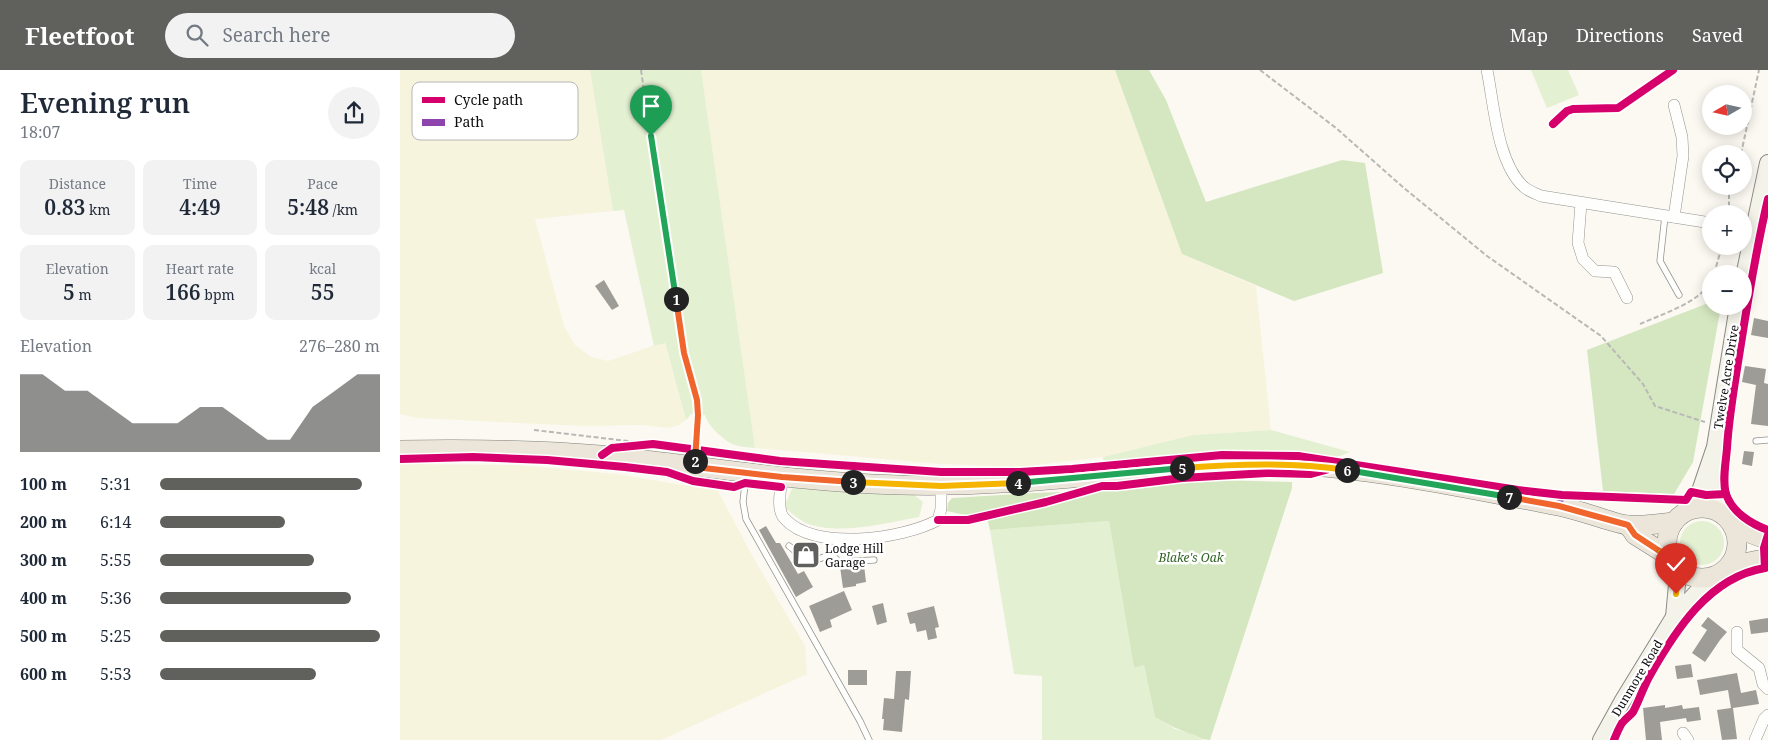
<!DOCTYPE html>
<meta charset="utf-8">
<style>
body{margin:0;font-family:"Noto Serif",serif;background:#f2f2f3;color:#1f2937;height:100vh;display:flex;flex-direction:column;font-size:19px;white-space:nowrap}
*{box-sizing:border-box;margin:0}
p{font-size:16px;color:#747a83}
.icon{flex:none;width:28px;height:28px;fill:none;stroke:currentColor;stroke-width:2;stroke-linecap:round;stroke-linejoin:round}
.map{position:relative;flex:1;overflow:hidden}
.panel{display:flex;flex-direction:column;background:#fff;width:400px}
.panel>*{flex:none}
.needle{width:32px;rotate:261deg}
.tools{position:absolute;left:1302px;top:15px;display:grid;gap:10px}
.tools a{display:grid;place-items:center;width:50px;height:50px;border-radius:50%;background:#fff;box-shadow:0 2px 12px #0003;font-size:25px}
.pin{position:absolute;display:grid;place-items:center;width:42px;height:42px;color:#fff;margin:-51px -21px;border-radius:50% 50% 50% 0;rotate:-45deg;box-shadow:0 0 5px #0007}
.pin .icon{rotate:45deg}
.km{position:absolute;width:25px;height:25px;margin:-12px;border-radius:50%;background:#222;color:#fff;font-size:14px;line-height:25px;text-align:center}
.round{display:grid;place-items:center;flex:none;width:52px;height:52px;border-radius:26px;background:#f2f2f3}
.head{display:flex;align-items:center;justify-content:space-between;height:85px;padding:0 20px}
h1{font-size:28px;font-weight:600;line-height:38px}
.stats{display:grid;grid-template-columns:repeat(3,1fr);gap:8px;height:85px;padding:5px 20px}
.stats div{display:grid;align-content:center;border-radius:10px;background:#f2f2f3;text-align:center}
.stats b{font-size:21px;font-weight:600}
.stats small{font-size:14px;font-weight:400}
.stats p{font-size:14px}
.chart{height:140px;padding:10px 20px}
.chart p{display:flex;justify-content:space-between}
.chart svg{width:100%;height:90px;margin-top:5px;fill:#60605d;opacity:.7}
ul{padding:0 20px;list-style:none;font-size:16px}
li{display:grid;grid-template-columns:80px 60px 1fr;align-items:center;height:38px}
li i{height:12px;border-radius:6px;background:#60605d}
header{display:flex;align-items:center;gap:30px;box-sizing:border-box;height:70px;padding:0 25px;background:#60605d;color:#fff}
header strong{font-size:24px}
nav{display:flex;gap:28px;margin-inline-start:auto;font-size:18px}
.search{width:350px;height:45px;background:#f2f2f3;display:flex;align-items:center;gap:12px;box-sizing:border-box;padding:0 18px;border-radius:28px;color:#747a83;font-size:19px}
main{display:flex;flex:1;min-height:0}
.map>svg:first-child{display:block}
.farmland{fill:#f7f4de}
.green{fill:#e4f0d2}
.forest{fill:#d5e7c0}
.building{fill:#9e9c97}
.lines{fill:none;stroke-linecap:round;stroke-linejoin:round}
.lane-casing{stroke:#949390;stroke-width:7}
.street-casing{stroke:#949390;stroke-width:12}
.secondary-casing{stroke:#8b8a86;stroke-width:18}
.primary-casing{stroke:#81817d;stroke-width:20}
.path{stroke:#b8b8b6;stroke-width:2;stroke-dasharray:5 2.5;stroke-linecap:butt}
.lane{stroke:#fefefd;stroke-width:5.5}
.street{stroke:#fefefd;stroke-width:11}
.secondary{stroke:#f4f3e9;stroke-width:16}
.primary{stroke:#ebe6d9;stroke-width:19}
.quiet{stroke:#8e44ad;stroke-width:6;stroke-dasharray:12 6;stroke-linecap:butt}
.cycleway-casing{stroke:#fff;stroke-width:11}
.cycleway{stroke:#d6006c;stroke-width:8}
.split-1-casing{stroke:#fff;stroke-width:10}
.split-2-casing{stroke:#fff;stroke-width:10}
.split-3-casing{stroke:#fff;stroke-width:10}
.split-4-casing{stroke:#fff;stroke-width:10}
.split-5-casing{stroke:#fff;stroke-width:10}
.split-6-casing{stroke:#fff;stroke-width:10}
.split-7-casing{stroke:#fff;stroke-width:10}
.split-8-casing{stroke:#fff;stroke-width:10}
.split-9-casing{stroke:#fff;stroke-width:10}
.split-1{stroke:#22a559;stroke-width:6}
.split-2{stroke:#f0652b;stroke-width:6}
.split-3{stroke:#f0652b;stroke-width:6}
.split-4{stroke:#f5b400;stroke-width:6}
.split-5{stroke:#22a559;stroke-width:6}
.split-6{stroke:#f5b400;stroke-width:6}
.split-7{stroke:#22a559;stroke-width:6}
.split-8{stroke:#f0652b;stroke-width:6}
.split-9{stroke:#f5b400;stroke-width:6}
.labels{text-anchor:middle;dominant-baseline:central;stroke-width:5;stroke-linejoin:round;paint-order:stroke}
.street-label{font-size:12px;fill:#0d0d0d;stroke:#fff}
.poi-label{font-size:12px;fill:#0d0d0d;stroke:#fff;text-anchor:start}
.park-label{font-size:12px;font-style:italic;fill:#2f631f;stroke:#fff}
.key{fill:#fff;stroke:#b6b6b6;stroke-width:1}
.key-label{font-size:14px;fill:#0d0d0d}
</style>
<header>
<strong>Fleetfoot</strong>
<div class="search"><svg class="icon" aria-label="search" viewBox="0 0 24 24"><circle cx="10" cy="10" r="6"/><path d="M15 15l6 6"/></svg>Search here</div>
<nav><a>Map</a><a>Directions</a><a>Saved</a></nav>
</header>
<main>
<section class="panel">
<div class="head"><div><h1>Evening run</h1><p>18:07</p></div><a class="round"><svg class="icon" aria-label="share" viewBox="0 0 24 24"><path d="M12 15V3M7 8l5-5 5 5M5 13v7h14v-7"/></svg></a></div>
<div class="stats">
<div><p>Distance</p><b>0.83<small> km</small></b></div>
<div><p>Time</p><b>4:49</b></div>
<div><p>Pace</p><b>5:48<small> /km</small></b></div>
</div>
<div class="stats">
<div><p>Elevation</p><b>5<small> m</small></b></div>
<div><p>Heart rate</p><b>166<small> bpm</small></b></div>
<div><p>kcal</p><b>55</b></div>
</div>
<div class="chart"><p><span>Elevation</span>276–280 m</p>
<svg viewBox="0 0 160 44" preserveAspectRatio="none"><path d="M0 44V6L10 6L20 14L30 14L40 22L50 30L60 30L70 30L80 22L90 22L100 30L110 38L120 38L130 22L140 14L150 6L160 6V44z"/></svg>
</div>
<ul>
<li><b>100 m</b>5:31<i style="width:92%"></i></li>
<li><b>200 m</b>6:14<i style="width:57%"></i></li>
<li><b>300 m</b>5:55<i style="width:70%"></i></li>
<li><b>400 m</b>5:36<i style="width:87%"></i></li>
<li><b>500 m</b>5:25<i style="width:100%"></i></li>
<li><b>600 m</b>5:53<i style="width:71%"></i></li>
</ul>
</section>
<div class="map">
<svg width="1368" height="670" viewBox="0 0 1368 670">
<rect width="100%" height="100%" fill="#fbf9f1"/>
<!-- farmland -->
<g class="farmland">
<path d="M0 0H190L213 141 135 149 164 256 175 275 191 287 208 291 264 272 286 350 279 355 269 358 242 355 183 356 17 348 0 344Z"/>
<path d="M301 0H715L782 184 856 216 871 360 793 365 703 387 619 397 541 394 355 378Z"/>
<path d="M0 394 117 395 217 404 318 421 353 487 405 576 407 604 261 670H0Z"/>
</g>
<!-- green -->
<g class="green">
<path d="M190 0H301L355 378C348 377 341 377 335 375 325 372 307 355 305 345L291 344 286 350 265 273 254 276 224 140 213 141Z"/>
<path d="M1131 0H1168L1179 25 1147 38Z"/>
<path d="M871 360 950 382 935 388 898 383 859 382 781 385 704 393 703 387 793 365Z"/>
<path d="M393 417 513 424 523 432 519 447C485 453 439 466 406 453 398 449 391 442 384 437Z"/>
<path d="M709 451 734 598 744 595 755 647 775 659 792 664 804 670H642V606L614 604 590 460Z"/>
<circle cx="1302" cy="473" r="22"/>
</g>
<!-- forest -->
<g class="forest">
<path d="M715 0H749L766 30 806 132 942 90 965 93 983 203 894 231 782 184Z"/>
<path d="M1311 232V236H1321L1293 392 1274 424 1203 421 1187 280Z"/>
<path d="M815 410 892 412V418L810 670C802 670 798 666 791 664 777 659 768 655 755 647L744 595 734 598 709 451 590 460 586 443 565 445 547 441 548 433 552 428 634 423 717 420 765 414Z"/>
</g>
<!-- building -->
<g class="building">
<path d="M204 210 219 236 212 240 195 216Z"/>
<path d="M1354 248 1368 251V268L1351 265Z"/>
<path d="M1345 296 1366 299 1364 313 1368 314V356L1351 354 1356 315 1342 312Z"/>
<path d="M1344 381 1354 382 1352 396 1342 394Z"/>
<path d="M366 456 376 473H380L398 504 404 501 413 517 396 527 359 460Z"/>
<path d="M464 495 466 512 456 514V516L443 518 440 497Z"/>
<path d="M444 521 452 540 430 550 432 557 420 562 409 536Z"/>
<path d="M483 533 487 552 477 555 472 536Z"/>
<path d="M534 536 539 557 535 558 537 568 528 570 526 560 517 562 515 553 510 554 507 543Z"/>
<path d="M1308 547 1327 562 1320 570 1305 592 1292 583 1307 560 1301 556Z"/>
<path d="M1368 548V562L1351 564 1349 551Z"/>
<path d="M1291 594 1293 607 1277 609 1275 596Z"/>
<rect x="448" y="600" width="19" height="15"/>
<path d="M496 601H511L509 630 505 629 502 662 483 660 484 649H482L484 628 494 629Z"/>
<path d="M1337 603 1341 623 1356 620 1359 634 1333 638 1337 669 1322 670 1317 640 1331 638 1328 620 1300 625 1297 610Z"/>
<path d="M1265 635V638L1282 635 1283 639 1299 637 1301 650 1287 652 1286 648 1260 652 1262 670H1246L1243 638Z"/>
</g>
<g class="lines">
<defs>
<g id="lane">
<path d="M260 131 285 283 297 330 298 345 295 393"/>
<path d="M1265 146 1260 191 1279 225"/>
<path d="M1356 371 1368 370"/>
<path d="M346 405 343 432 346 449 460 651 469 670"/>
<path d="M389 476C393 479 398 484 402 486 419 496 435 482 444 469"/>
<path d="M431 483 439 492 474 490"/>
</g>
<g id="street">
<path d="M1087 0C1094 34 1097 93 1124 117 1128 121 1135 123 1141 126L1311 153"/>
<path d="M1181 133 1178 173 1183 189 1195 201 1214 202 1227 228"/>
<path d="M1274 147 1283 86 1282 67 1274 35"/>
<path d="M382 407C381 418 376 439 384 448 413 482 503 469 538 450L541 439V416"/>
<path d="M1337 562V580L1359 598 1363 614 1368 619"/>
<path d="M1283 663 1288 670"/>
<path d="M1355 670 1364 649 1368 645"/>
</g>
<g id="secondary">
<path d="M1344 206 1368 93"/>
<path d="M1315 387 1317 425 1323 445"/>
<path d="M1287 441 1299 424 1315 377 1338 236"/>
<path d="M1274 547 1278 504 1275 495"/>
<path d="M1201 670 1222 632 1274 547 1312 506"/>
</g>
<g id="primary">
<path d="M0 380C67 379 133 379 200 385 300 395 400 413 501 415 572 417 642 411 713 404 775 398 838 391 900 395 983 401 1066 418 1148 434 1167 437 1186 443 1204 449 1212 451 1221 455 1229 455 1244 456 1259 454 1274 452"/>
<circle cx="1302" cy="473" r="35"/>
<path d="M1228 455 1235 465 1270 487"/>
<path d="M1333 457 1368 470"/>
<path d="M1329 496 1368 488"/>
</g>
</defs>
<!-- lane casing -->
<use href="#lane" class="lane-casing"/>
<!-- street casing -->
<use href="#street" class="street-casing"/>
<!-- secondary casing -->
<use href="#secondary" class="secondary-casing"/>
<!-- primary casing -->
<use href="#primary" class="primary-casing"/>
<!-- path -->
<g class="path">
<path d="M241 0 259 124"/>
<path d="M860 0 936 58 1004 118 1087 186 1201 266 1243 314 1255 336 1305 352"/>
<path d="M1341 84 1359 0"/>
<path d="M1329 144V116"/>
<path d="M1314 204 1322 176"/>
<path d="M1240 254C1262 244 1302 232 1311 210"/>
<path d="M134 360 253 374"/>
<path d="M1330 388 1331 368"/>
</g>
<!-- lane -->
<use href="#lane" class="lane"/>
<!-- street -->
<use href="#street" class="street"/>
<!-- secondary -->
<use href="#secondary" class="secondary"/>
<!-- primary -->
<use href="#primary" class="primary"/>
<!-- quiet -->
<path class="quiet" d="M1159 436 1162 425"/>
<defs>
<g id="cycleway">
<path d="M1153 54 1167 41 1173 39 1218 38 1273 0"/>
<path d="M1368 129C1356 179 1348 229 1340 280 1335 312 1329 345 1327 378 1326 392 1322 410 1326 424 1332 442 1351 454 1368 460"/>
<path d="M202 385 212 378 253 374 380 391 541 402H620L672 399 822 385 898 386 1118 420 1162 425 1286 430 1291 422 1306 425 1326 424"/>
<path d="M0 389 73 387 147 390 225 397 267 402 293 411 334 417 345 413 381 417"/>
<path d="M538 450H568L646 432 702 416H717L782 408 867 403 911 404 933 398"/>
<path d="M1214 670C1216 665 1219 658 1222 653 1225 649 1230 646 1233 642 1239 631 1243 618 1249 607 1275 561 1309 507 1365 498L1364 478 1368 465"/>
</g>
</defs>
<!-- cycleway casing -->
<use href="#cycleway" class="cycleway-casing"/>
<!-- cycleway -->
<use href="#cycleway" class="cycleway"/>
</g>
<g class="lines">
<defs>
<path id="split-1" d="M251 66 276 229"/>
<path id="split-2" d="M276 229 284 283 297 330 298 345 295 391"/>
<path id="split-3" d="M295 391V397L382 407 453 412"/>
<path id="split-4" d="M453 412 541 416 618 413"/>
<path id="split-5" d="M618 413 782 398"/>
<path id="split-6" d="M782 398C837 394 892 392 947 400"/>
<path id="split-7" d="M947 400 1109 427"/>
<path id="split-8" d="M1109 427 1159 436 1228 455 1235 465 1261 482"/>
<path id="split-9" d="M1261 482C1280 493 1278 505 1276 524"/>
</defs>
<!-- split-1 casing -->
<use href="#split-1" class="split-1-casing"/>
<!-- split-2 casing -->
<use href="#split-2" class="split-2-casing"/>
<!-- split-3 casing -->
<use href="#split-3" class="split-3-casing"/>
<!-- split-4 casing -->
<use href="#split-4" class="split-4-casing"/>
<!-- split-5 casing -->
<use href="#split-5" class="split-5-casing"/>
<!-- split-6 casing -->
<use href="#split-6" class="split-6-casing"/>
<!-- split-7 casing -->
<use href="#split-7" class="split-7-casing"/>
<!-- split-8 casing -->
<use href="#split-8" class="split-8-casing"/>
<!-- split-9 casing -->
<use href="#split-9" class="split-9-casing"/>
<!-- split-1 -->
<use href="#split-1" class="split-1"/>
<!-- split-2 -->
<use href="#split-2" class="split-2"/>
<!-- split-3 -->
<use href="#split-3" class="split-3"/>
<!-- split-4 -->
<use href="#split-4" class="split-4"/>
<!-- split-5 -->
<use href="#split-5" class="split-5"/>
<!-- split-6 -->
<use href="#split-6" class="split-6"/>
<!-- split-7 -->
<use href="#split-7" class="split-7"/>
<!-- split-8 -->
<use href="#split-8" class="split-8"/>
<!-- split-9 -->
<use href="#split-9" class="split-9"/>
</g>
<!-- icons -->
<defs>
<symbol id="shop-square" viewBox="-11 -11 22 22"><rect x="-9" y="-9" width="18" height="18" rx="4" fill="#60605d" stroke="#fff"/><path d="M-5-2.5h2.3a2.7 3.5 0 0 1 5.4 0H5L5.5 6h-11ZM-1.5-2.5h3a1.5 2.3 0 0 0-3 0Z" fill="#fff"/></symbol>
</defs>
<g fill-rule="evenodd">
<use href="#shop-square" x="390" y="469" width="32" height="32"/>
</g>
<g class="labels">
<!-- street labels -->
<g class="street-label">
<text transform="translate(1326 307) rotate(-81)">Twelve Acre Drive</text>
<text transform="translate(1237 608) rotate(-59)">Dunmore Road</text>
</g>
<!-- poi labels -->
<g class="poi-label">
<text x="425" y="478">Lodge Hill<tspan x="425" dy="14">Garage</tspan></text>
</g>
<!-- park labels -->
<g class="park-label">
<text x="791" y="487">Blake's Oak</text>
</g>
</g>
<!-- legend -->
<rect x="12" y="12" width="166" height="58" rx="8" class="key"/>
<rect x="22" y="27" width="23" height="6" fill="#d6006c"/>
<rect x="22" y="49" width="23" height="7" fill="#8e44ad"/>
<g class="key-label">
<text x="54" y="35">Cycle path</text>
<text x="54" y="57">Path</text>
</g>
</svg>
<div class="tools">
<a><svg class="needle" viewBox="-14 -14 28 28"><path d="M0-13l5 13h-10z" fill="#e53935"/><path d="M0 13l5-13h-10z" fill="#747a83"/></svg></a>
<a><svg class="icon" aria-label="locate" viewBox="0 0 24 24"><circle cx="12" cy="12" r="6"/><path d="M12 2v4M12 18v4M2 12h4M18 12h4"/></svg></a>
<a>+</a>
<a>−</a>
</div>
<div class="pin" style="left:251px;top:66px;background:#1e9e55"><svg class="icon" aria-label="arrive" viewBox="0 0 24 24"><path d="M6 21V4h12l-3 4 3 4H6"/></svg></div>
<div class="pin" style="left:1276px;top:524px;background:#d93025"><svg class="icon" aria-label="check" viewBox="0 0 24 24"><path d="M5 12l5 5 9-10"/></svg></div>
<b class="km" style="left:276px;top:229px">1</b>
<b class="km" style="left:295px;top:391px">2</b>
<b class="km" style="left:453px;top:412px">3</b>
<b class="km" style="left:618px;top:413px">4</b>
<b class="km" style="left:782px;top:398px">5</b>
<b class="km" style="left:947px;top:400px">6</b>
<b class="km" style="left:1109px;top:427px">7</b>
</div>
</main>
